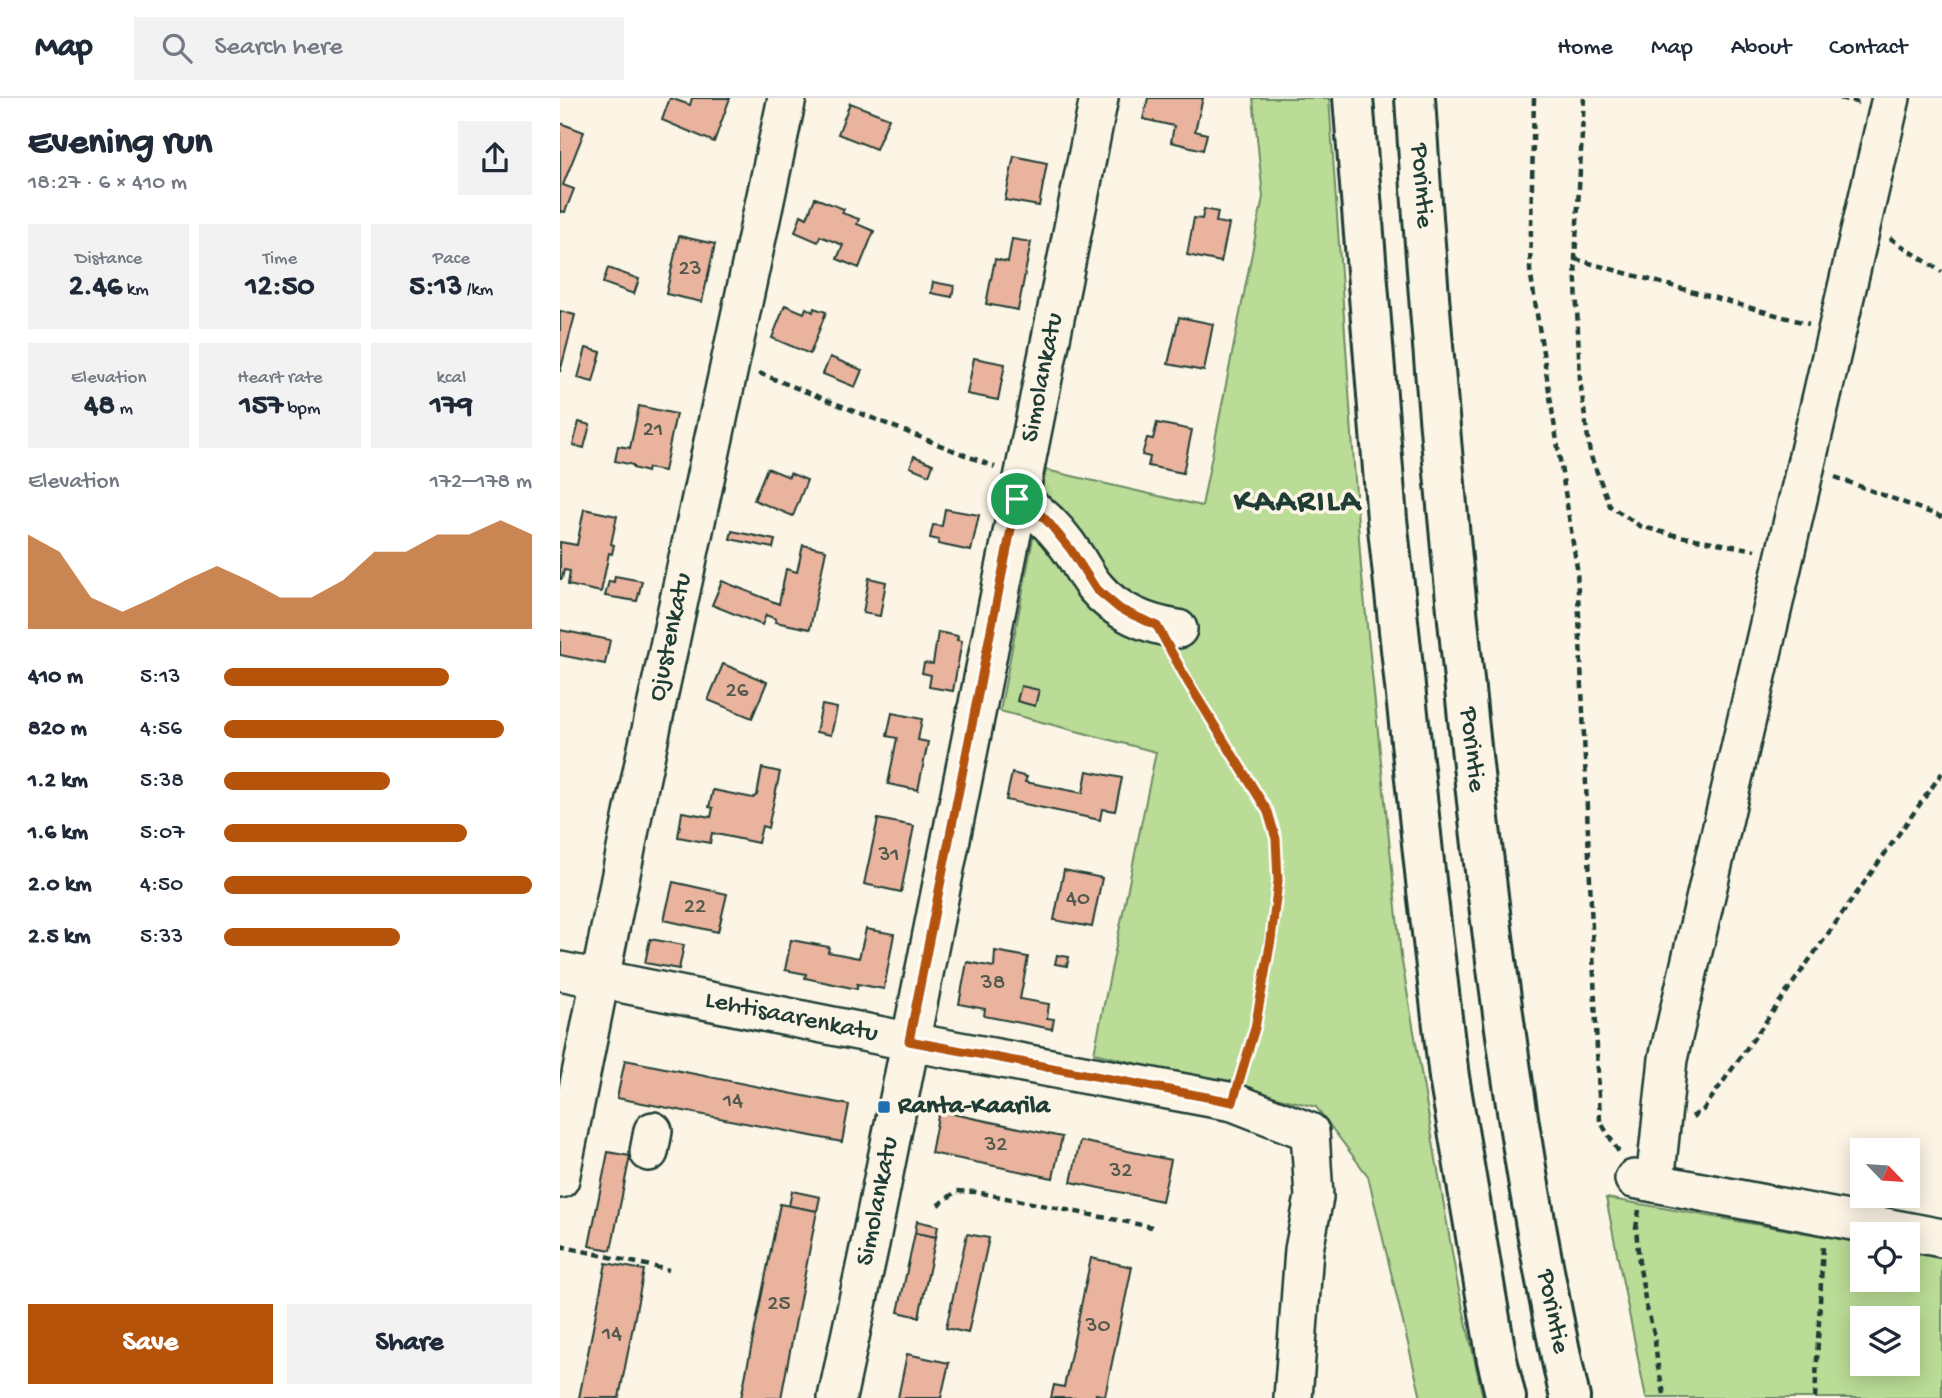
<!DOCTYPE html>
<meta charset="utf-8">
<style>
body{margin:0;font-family:"Gochi Hand",sans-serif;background:#f2f2f3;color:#1f2937;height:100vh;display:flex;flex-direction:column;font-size:26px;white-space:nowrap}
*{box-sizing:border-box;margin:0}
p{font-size:23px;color:#747a83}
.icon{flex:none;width:38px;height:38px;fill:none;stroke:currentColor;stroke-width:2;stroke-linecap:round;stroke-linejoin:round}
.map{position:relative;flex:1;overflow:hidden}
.details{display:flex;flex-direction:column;background:#fff;width:560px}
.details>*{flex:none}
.needle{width:46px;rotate:115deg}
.fabs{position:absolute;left:1290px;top:1040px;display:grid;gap:14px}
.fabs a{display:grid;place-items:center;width:70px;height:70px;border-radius:0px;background:#fff;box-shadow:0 4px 18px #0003;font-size:35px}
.pin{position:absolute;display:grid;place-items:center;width:60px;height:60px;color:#fff;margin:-30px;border:4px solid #fff;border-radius:50%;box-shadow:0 2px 7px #0007}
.round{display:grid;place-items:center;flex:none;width:74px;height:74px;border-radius:0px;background:#f2f2f3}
.overview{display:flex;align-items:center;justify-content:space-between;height:119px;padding:0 28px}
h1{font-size:38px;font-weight:700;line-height:52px}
.figures{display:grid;grid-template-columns:repeat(3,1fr);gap:10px;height:119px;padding:7px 28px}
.figures div{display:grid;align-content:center;border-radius:0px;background:#f2f2f3;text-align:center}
.figures b{font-size:30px;font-weight:700}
.figures small{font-size:19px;font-weight:400}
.figures p{font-size:19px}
.chart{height:196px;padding:14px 28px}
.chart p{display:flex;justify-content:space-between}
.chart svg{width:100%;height:126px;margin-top:7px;fill:#b45309;opacity:.7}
.button{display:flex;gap:14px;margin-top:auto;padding:14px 28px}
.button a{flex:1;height:80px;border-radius:0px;background:#b45309;color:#fff;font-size:28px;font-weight:700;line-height:80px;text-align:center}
.button a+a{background:#f2f2f3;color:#1f2937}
ul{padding:0 28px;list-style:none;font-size:23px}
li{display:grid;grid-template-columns:112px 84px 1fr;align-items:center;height:52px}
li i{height:18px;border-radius:9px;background:#b45309}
header{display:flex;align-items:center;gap:42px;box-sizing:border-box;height:98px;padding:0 35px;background:#fff;border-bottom:2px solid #e0e1e3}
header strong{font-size:33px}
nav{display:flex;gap:38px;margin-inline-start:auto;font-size:24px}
.search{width:490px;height:63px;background:#f2f2f3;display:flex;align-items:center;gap:18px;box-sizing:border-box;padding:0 24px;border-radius:0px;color:#747a83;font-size:26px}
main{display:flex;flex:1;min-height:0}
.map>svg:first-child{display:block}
.green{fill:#badc96;stroke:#6c8c65;stroke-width:2;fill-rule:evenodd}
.building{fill:#e9b39e;stroke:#1f3d34;stroke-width:2}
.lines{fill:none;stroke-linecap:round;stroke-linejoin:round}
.minor-casing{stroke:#1f3d34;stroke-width:42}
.highway-casing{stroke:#1f3d34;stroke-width:44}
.path{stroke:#1f3d34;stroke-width:4.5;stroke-dasharray:7 5;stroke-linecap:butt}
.minor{stroke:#fcf5e5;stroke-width:37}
.highway{stroke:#fcf5e5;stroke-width:38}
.route-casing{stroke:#fff;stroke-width:14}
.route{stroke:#b45309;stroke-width:9}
.poi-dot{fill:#1f6fb2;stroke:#fcf5e5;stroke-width:2.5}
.labels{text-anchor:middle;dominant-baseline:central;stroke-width:7;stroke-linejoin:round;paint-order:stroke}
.number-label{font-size:23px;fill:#525a4e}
.street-label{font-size:26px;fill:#1f3d34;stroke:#fcf5e5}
.poi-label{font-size:26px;font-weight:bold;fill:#1f3d34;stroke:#fcf5e5;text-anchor:start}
.district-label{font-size:33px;font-weight:bold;letter-spacing:2px;fill:#1f3d34;stroke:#fcf5e5}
</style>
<header>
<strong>Map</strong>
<div class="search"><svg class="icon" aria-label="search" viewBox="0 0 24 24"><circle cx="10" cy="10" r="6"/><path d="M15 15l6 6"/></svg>Search here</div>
<nav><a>Home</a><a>Map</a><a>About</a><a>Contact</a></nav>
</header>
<main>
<section class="details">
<div class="overview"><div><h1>Evening run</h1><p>18:27 · 6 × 410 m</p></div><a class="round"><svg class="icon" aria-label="share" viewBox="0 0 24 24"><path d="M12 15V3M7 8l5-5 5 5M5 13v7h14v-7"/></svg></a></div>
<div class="figures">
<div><p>Distance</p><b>2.46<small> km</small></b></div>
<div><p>Time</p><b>12:50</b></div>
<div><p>Pace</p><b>5:13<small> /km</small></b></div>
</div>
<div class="figures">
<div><p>Elevation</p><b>48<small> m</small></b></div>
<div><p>Heart rate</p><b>157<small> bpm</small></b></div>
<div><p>kcal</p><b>179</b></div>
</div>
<div class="chart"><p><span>Elevation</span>172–178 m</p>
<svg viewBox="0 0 160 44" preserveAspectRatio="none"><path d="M0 44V11L10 17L20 33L30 38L40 33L50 27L60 22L70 27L80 33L90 33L100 27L110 17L120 17L130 11L140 11L150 6L160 11V44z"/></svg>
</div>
<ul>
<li><b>410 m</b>5:13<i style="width:73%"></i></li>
<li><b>820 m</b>4:56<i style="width:91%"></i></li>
<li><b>1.2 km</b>5:38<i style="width:54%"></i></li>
<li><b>1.6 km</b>5:07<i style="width:79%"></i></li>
<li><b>2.0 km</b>4:50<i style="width:100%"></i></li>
<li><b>2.5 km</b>5:33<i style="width:57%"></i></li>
</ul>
<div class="button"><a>Save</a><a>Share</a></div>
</section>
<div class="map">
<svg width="1382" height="1300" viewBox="0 0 1382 1300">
<rect width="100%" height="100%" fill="#fcf5e5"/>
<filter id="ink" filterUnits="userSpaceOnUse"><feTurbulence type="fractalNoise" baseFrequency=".0143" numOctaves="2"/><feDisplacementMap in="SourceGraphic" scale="14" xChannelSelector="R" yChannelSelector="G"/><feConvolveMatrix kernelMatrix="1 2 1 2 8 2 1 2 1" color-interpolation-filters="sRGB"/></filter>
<g filter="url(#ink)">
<!-- green -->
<g class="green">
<path d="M693 0H769L801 469 841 858 897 1183 923 1300H861L808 1078 756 1009 534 955 596 654 440 613 486 372 642 408 703 99Z"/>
<path d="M1046 1100 1302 1145V1181H1348V1153L1382 1159V1300H1086ZM1302 1220H1348V1265H1302Z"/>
</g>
<!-- building -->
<g class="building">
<path d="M110 0 130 7 132 0H170L154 44 102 22Z"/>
<path d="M588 0H643L635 33 647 36 643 52 611 44 614 28 583 21Z"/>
<path d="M290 5 329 20 316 51 278 36Z"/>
<path d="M0 25 24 34 3 87 14 91 5 114 1 113 0 116Z"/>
<path d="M454 58 487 65 479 108 445 102Z"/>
<path d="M255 100 284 111 282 115 299 121 297 126 314 133 299 170 277 161 283 147 260 138 258 144 235 134 241 117 247 120Z"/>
<path d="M644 111 658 114 656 124 669 126 661 164 627 157 634 120 642 121Z"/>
<path d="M119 138 155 146 142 204 106 196Z"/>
<path d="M452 141 471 144 458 212 426 206 435 161 448 164Z"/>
<path d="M48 170 79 181 74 196 43 185Z"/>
<path d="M373 184 394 188 392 199 371 195Z"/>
<path d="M225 207 244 215 246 210 253 214 254 210 266 214 250 256 212 240Z"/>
<path d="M0 213 15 217 0 274Z"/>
<path d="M619 219 653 226 644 273 608 266Z"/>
<path d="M26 250 41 254 33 284 18 280Z"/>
<path d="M270 259 302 272 295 289 263 276Z"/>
<path d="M414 260 445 266 438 302 407 296Z"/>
<path d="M79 308 116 316 104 373 88 370 87 374 73 370V367L55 363 58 348 70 350Z"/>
<path d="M19 324 30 327 24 350 13 347Z"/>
<path d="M597 325 632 332 623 375 588 368 590 359 582 357 587 340 593 341Z"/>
<path d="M354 358 373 366 369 377 350 369Z"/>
<path d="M207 370 229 379 230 375 247 382 233 418 194 402Z"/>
<path d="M24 411 57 418 51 446 54 447 52 456 49 455 41 494 8 487 10 473 4 472 2 481H0V444L17 447Z"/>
<path d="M385 411 419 417 411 453 378 446 379 442 370 440 373 427 382 428Z"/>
<path d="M172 433 215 442 213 450 170 441Z"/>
<path d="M243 447 266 452 250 531 215 524 216 521 206 517 202 527 152 507 162 483 219 506 226 471 237 474Z"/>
<path d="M55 478 82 483 77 503 45 498 49 483 54 484Z"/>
<path d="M309 480 326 484 320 518 303 515Z"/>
<path d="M0 532 50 542 45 566 0 557Z"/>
<path d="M378 534 398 538 397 542 402 543 393 593 369 589 371 577 362 575 364 565 373 566Z"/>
<path d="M163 566 207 584 192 620 148 602Z"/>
<path d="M461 588 479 592 475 608 457 603Z"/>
<path d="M262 607 277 610 271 637 256 634Z"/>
<path d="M332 615 362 621 358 642 368 644 358 692 328 686 337 640 327 638Z"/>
<path d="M202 670 220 674 208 730 202 728 198 745 152 735 150 745 118 739 122 714 151 719 153 710 149 709 153 692 193 700 197 697Z"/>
<path d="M527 673 562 680 555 713 542 711 540 722 446 702 452 675 467 679 465 684 523 695Z"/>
<path d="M318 721 354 728 341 794 304 786Z"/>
<path d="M504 772 542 780 532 829 494 822Z"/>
<path d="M113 784 167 796 158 834 104 822Z"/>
<path d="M306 831 334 836 324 891 297 886V891L245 880 246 876 225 872 231 842 269 849 268 854 299 860Z"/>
<path d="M90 841 124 847 119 871 85 865Z"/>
<path d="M435 853 468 859 460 901 489 906 487 920 494 921 492 931 424 918 425 911 399 906 407 864 434 869Z"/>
<path d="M497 857 509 859 507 868 495 866Z"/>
<path d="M65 962 289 1007 282 1044 57 1000Z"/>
<path d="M379 1013 502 1039 493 1080 371 1055Z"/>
<path d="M520 1043 611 1062 602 1103 511 1084Z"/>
<path d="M48 1054 70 1058 51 1152 29 1148Z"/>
<path d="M232 1093 260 1099 257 1113 229 1108Z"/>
<path d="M220 1106 257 1113 221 1300H181Z"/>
<path d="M357 1123 378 1128 376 1139 355 1135Z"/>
<path d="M355 1135 376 1139 359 1219 338 1214Z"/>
<path d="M407 1136 429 1140 408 1235 386 1230Z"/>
<path d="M531 1160 572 1169 545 1298 536 1296 535 1300H491L494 1287 504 1289Z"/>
<path d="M46 1165 84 1172 59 1300H19Z"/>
<path d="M347 1256 389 1265 381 1300H338Z"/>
</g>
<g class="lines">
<defs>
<g id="minor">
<path d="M457 401C481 414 500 435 515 458 522 469 528 481 536 490 556 514 588 527 618 531"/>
<path id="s1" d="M0 873 367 947 673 1004 750 1034 754 1099 744 1152 733 1300"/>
<path d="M89 1054 93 1033"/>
<path id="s2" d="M0 1081 73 716 227 0"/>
<path d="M1074 1081 1382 1140"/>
<path d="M1095 1085 1108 961 1331 0"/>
<path id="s3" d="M277 1300 310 1146 539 0"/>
</g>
<g id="highway">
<path d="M793 0 827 421 867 792 889 979 937 1262 946 1300"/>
<path id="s4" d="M855 0C868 210 887 420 909 630 933 855 961 1079 1010 1300"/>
</g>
</defs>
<!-- minor casing -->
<use href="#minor" class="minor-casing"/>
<!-- highway casing -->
<use href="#highway" class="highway-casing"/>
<!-- path -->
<g class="path">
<path d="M974 0 970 172 1017 470 1040 1023 1060 1056"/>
<path d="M1024 0 1015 161 1020 282 1030 356 1050 408 1080 428 1109 436 1195 452"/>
<path d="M1280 0 1300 5"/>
<path d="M1330 140 1382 174"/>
<path d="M1015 161 1249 226"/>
<path d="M199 275 435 369"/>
<path d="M1275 379 1382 419"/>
<path d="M615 561C634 595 656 627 677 660 688 678 701 696 709 716 733 781 701 910 681 976"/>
<path d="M1132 1019 1143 1012 1382 675"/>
<path d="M378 1107 397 1093 416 1094 592 1129"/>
<path d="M1079 1112 1076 1130 1079 1164 1086 1207 1094 1235 1098 1269 1105 1300"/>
<path d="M0 1148 109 1172"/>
<path d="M1255 1300 1263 1147"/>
</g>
<!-- minor -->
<use href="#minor" class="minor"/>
<!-- highway -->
<use href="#highway" class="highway"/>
</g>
</g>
<g class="lines" filter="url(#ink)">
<defs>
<path id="route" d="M457 401 474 410 489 425 511 452 536 491 560 511 597 528 629 586 708 714 716 741 718 783 711 842 695 930 673 1004 349 943Z"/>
</defs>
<!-- route casing -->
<use href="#route" class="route-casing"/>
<!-- route -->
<use href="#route" class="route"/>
</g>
<!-- markers -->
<rect class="poi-dot" x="317" y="1002" width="14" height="14" rx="3.5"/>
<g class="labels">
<!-- number labels -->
<g class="number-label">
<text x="130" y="171">23</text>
<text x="93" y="332">21</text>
<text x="177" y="593">26</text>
<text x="329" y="757">31</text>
<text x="518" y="801">40</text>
<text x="135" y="809">22</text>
<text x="433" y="885">38</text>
<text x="173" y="1003">14</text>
<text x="436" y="1047">32</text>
<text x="561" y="1073">32</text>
<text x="219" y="1206">25</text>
<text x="538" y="1228">30</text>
<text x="52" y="1236">14</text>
</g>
<!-- street labels -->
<g class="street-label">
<text stroke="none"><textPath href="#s4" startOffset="88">Porintie</textPath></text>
<text stroke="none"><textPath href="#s3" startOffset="1041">Simolankatu</textPath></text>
<text stroke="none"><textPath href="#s2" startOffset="553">Ojustenkatu</textPath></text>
<text stroke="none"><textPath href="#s4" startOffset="654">Porintie</textPath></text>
<text stroke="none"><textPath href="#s1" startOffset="236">Lehtisaarenkatu</textPath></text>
<text stroke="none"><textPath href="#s3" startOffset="201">Simolankatu</textPath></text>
<text stroke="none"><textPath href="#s4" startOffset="1222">Porintie</textPath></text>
</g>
<!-- poi labels -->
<g class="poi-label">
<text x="338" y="1009">Ranta-Kaarila</text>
</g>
<!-- district labels -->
<g class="district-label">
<text x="738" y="405">KAARILA</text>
</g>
</g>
</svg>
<div class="fabs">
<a><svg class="needle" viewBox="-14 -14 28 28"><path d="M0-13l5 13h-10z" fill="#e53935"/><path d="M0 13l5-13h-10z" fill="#747a83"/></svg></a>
<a><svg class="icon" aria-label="locate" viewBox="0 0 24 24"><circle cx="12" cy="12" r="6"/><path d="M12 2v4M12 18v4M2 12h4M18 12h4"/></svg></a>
<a><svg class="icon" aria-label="layers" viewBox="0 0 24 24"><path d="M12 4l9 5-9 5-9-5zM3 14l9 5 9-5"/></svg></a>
</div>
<div class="pin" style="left:457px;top:401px;background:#1e9e55"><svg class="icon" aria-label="arrive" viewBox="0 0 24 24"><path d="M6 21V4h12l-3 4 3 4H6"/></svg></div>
</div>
</main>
